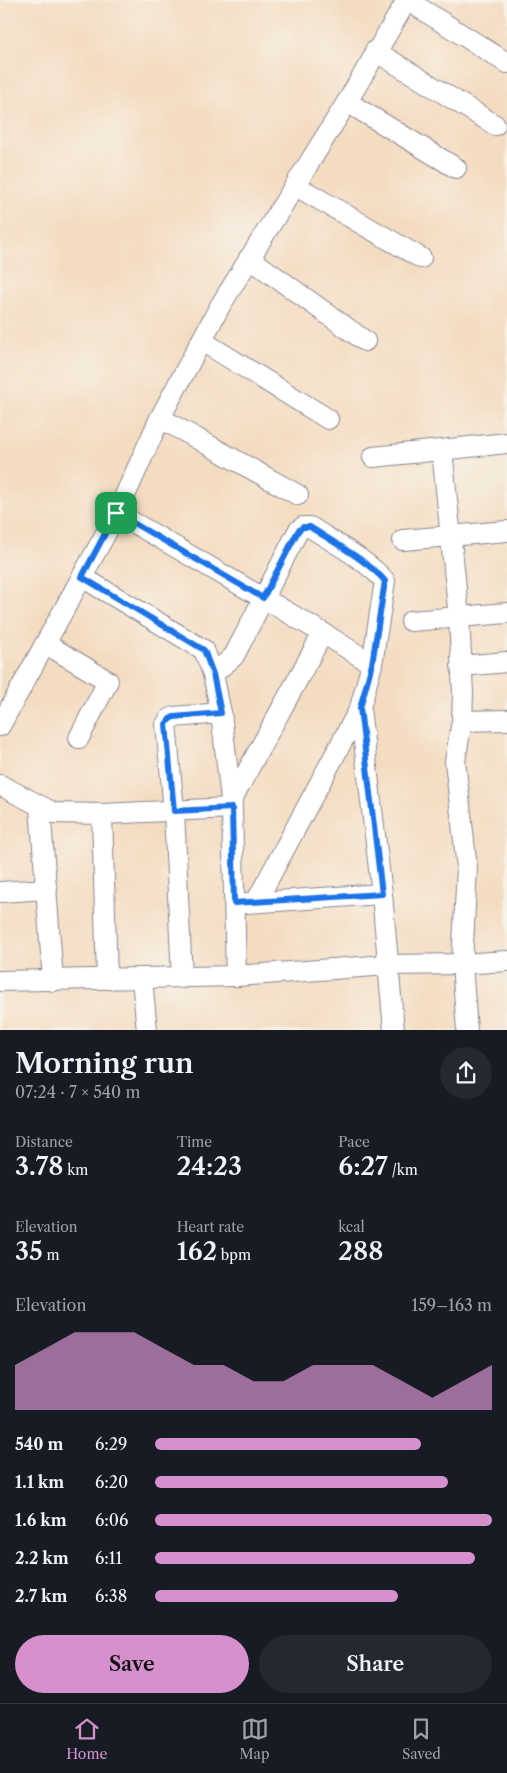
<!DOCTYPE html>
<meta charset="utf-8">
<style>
body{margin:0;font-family:"Libre Caslon Text",serif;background:#242831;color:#f1f3f6;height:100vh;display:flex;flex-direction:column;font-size:19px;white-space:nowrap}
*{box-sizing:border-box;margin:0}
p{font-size:16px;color:#9ea1a6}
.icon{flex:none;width:28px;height:28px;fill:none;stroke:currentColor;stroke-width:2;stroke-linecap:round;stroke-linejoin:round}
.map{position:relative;height:1030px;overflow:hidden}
.drawer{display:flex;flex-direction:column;background:#171b24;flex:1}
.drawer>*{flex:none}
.pin{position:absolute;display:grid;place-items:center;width:42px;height:42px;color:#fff;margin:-21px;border-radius:10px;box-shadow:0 2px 8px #0006}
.round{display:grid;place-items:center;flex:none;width:52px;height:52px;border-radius:26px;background:#242831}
.overview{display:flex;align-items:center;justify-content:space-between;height:85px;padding:0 15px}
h1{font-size:28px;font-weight:600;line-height:38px}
.stats{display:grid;grid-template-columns:repeat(3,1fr);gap:8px;height:85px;padding:5px 15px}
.stats div{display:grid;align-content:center}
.stats b{font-size:25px;font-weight:600}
.stats small{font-size:14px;font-weight:400}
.stats p{font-size:14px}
.chart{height:140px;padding:10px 15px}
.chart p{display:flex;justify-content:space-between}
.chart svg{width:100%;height:90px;margin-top:5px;fill:#d690ce;opacity:.7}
.action{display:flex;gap:10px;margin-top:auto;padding:10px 15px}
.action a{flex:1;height:58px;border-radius:30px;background:#d690ce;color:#111;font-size:20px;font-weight:600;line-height:58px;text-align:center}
.action a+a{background:#242831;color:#f1f3f6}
ul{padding:0 15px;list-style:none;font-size:16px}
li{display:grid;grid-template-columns:80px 60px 1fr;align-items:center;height:38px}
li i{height:12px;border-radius:6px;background:#d690ce}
.dock{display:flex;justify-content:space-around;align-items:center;height:70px;border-top:1px solid #363941;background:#171b24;font-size:14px;color:#9ea1a6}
.dock a{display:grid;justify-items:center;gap:2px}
.dock .current{color:#d690ce}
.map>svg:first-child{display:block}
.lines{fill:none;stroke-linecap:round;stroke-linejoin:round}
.minor-casing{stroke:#888690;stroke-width:22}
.minor{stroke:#fff;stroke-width:20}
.route-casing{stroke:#fff;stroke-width:10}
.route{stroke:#1a73e8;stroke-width:6}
</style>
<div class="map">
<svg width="507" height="1031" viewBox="0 0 507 1031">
<rect width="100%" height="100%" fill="#f7f3e8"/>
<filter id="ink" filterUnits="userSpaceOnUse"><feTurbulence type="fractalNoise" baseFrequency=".02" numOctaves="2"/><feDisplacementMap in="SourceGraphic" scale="10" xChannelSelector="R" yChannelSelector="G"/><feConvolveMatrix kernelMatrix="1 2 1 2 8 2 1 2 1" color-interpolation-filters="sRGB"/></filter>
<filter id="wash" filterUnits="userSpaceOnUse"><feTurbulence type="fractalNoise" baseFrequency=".0096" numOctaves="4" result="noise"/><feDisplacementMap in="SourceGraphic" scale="20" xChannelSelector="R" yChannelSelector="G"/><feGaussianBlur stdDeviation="1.12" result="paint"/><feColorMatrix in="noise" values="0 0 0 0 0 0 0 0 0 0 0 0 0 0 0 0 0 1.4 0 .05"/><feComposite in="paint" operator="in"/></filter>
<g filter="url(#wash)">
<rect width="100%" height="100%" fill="#f4dcc1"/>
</g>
<g filter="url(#ink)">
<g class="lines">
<defs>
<g id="minor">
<path d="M407 0 507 63"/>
<path d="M375 51 495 125"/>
<path d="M347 102 407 0"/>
<path d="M296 186 421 258"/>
<path d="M249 258 365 341"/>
<path d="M202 341 328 419"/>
<path d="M160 418 298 495"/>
<path d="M442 450 459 618 463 693 462 721 455 761 467 868 462 964 467 1031"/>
<path d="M373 457 507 443"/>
<path d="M117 513 160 418 220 306 347 102 456 168"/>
<path d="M403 540 507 531"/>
<path d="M82 577 204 650 213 674 221 713"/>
<path d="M411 621 507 613"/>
<path d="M46 644 108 681 79 738"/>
<path d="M461 666 507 662"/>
<path d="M213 674 234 656 298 531 303 527H310C333 542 368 561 385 581L372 664 360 708 382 894 394 1031"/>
<path d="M462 721 507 720"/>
<path d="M0 726 117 513 323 633 372 664"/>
<path d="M0 785 54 813 102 814 232 808 236 976"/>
<path d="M231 801 323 633"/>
<path d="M40 806 53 981"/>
<path d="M102 814 107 979"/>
<path d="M0 892 47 889"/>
<path d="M256 902 360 708"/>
<path d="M246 903 382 894"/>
<path d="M182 978 174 811 166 724 170 719 174 717 221 713 232 808"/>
<path d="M142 979 147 1031"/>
<path d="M0 981 236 976 388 965 462 964 507 961"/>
</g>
</defs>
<!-- minor casing -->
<use href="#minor" class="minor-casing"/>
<!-- minor -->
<use href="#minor" class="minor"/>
</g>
</g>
<g class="lines" filter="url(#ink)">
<defs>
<path id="route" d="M116 513 263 598 298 531 303 527H310C333 542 368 561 385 581L372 664 360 708 382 894 234 903 232 808 174 811 166 724 170 719 174 717 221 713 213 674 204 650 82 577Z"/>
</defs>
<!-- route casing -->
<use href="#route" class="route-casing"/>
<!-- route -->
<use href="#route" class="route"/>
</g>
</svg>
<div class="pin" style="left:116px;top:513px;background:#1e9e55"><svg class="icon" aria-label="arrive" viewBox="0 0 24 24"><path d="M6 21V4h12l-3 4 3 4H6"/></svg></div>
</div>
<section class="drawer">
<div class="overview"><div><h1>Morning run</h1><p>07:24 · 7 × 540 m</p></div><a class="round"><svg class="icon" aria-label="share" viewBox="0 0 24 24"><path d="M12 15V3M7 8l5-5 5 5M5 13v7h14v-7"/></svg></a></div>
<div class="stats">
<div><p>Distance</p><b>3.78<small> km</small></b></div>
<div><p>Time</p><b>24:23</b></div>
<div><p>Pace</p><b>6:27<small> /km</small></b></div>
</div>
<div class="stats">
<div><p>Elevation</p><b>35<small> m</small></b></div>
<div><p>Heart rate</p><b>162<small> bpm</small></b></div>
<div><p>kcal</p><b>288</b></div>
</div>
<div class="chart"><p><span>Elevation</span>159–163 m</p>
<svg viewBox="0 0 160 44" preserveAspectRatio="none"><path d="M0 44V22L10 14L20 6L30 6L40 6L50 14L60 22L70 22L80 30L90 30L100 22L110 22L120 22L130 30L140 38L150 30L160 22V44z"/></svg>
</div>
<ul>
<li><b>540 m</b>6:29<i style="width:79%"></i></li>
<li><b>1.1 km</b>6:20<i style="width:87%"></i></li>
<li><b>1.6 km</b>6:06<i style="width:100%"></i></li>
<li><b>2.2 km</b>6:11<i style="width:95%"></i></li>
<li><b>2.7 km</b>6:38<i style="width:72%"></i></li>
</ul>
<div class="action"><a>Save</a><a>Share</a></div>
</section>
<nav class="dock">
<a class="current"><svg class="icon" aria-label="home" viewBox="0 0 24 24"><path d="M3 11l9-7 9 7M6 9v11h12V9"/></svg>Home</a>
<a><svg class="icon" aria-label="map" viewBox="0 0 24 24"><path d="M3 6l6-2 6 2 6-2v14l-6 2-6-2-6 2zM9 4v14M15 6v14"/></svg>Map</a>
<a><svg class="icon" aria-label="saved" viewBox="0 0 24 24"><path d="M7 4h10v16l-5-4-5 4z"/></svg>Saved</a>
</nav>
